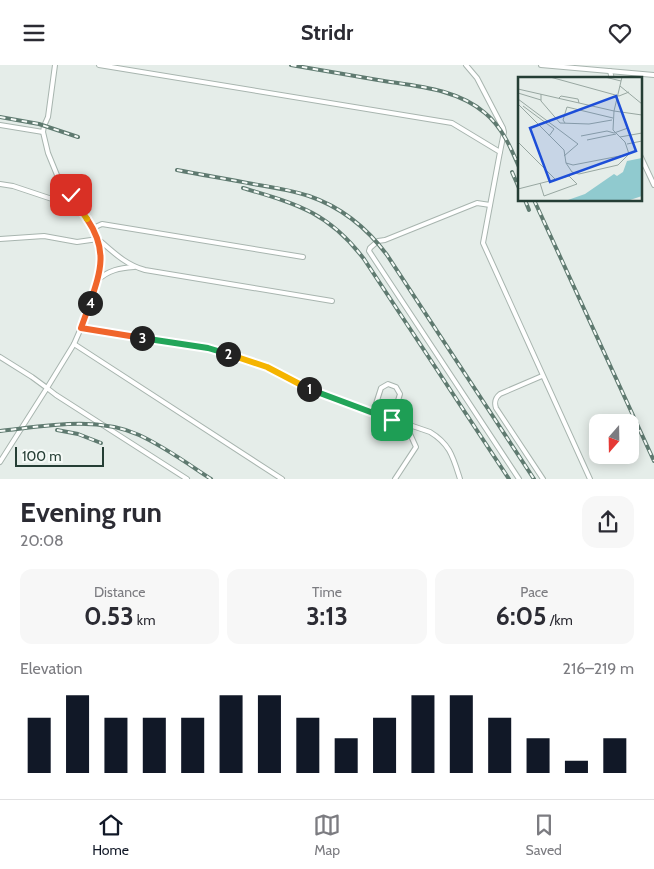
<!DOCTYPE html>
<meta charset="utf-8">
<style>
body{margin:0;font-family:Cabin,sans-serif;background:#f7f7f7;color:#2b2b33;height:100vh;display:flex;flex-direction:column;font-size:19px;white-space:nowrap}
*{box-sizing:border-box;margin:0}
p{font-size:16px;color:#7c7c81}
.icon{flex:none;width:28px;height:28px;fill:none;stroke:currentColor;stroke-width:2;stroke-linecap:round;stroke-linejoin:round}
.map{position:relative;height:414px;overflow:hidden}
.details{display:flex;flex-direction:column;background:#fff;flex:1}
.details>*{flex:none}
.needle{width:32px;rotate:200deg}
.tools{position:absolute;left:589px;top:349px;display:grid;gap:10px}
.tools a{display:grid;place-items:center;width:50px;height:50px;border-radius:10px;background:#fff;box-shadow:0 2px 12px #0003;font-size:25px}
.scale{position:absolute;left:15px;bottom:12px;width:89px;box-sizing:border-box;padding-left:5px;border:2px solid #253e35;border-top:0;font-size:14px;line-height:18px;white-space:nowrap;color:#253e35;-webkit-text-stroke:4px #f5faf7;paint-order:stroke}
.pin{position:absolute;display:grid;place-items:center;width:42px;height:42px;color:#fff;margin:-21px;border-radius:10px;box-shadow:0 2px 8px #0006}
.km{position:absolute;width:25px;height:25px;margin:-12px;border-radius:50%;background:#222;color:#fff;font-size:14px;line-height:25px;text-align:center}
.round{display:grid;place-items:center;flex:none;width:52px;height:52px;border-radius:15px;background:#f7f7f7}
.summary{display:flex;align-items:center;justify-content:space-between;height:85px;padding:0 20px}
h1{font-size:28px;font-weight:800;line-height:38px}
.stats{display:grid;grid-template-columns:repeat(3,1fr);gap:8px;height:85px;padding:5px 20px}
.stats div{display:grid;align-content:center;border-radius:12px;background:#f7f7f7;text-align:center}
.stats b{font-size:25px;font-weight:800}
.stats small{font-size:14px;font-weight:400}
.stats p{font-size:14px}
.chart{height:140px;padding:10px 20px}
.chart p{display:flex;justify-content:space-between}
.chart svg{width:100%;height:90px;margin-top:5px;stroke:#111827;stroke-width:6}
header{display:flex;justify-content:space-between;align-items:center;height:65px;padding:0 20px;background:#fff;font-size:22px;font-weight:800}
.menu{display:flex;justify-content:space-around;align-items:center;height:70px;border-top:1px solid #e1e1e2;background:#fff;font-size:14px;color:#7c7c81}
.menu a{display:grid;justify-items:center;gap:2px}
.menu .current{color:#111827}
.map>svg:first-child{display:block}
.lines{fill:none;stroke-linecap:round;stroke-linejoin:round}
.lane-casing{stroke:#a8b5af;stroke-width:6}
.lane{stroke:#fff;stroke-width:4}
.rail-casing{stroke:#5f7a70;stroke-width:4}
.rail{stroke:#f5faf7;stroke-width:2;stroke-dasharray:5.5;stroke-linecap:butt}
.split-1-casing{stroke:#fff;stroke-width:10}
.split-2-casing{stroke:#fff;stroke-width:10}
.split-3-casing{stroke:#fff;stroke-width:10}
.split-4-casing{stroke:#fff;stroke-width:10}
.split-5-casing{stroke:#fff;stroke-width:10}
.split-6-casing{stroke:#fff;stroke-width:10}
.split-1{stroke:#22a559;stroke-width:6}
.split-2{stroke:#f5b400;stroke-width:6}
.split-3{stroke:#22a559;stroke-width:6}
.split-4{stroke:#f0652b;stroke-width:6}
.split-5{stroke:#f0652b;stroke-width:6}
.split-6{stroke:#f5b400;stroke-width:6}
.inset-road{fill:none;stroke:#98a7a1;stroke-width:1}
.view{fill:#1d4ed8;fill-opacity:0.15;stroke:#1d4ed8;stroke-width:2.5}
.inset-edge{fill:none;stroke:#253e35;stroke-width:2.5}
</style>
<header><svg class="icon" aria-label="menu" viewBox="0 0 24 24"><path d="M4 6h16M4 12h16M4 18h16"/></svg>Stridr<svg class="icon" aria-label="heart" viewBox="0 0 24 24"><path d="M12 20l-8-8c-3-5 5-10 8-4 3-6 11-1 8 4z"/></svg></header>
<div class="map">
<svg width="654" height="414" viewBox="0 0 654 414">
<rect width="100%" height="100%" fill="#e5ede9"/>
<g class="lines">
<defs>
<g id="lane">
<path d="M99 0 452 58 500 87 483 178 590 414"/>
<path d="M466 0 477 13 503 63 504 67 500 87"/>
<path d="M541 0 654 10"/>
<path d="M610 6 612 14"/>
<path d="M0 60 43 67"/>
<path d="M640 90 654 120"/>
<path d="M0 119 13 121 55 135H63L71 130"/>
<path d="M490 140 477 138 385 175 378 176 370 183 369 186 519 414"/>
<path d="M93 163 102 159 303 192"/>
<path d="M0 174 44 171 77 177 98 174C113 187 126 200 145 205L332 236"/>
<path d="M97 216C108 205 120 203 134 202"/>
<path d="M81 263 208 283 247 294 267 302 325 331 430 367C450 379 453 392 460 414"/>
<path d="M74 279 282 414"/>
<path d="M0 292 32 312 47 323 74 279 81 263 97 216 101 195 98 174 93 163 57 110 48 88 43 67 44 61 48 52 55 0"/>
<path d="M542 311 500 329C495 333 494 337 496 343L543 414"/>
<path d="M373 348 381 323 388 319 396 322 400 329 392 355"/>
<path d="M0 397 47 323 56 330 187 414"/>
<path d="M395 414 416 382 406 360"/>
</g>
</defs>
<!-- lane casing -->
<use href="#lane" class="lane-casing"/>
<!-- lane -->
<use href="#lane" class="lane"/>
<defs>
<g id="rail">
<path d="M291 0C320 5 349 10 378 15 414 21 456 23 485 48 502 62 511 83 519 102"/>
<path d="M0 52 39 59 78 72"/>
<path d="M177 105C202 110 228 114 253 119 272 122 291 125 309 131 341 142 367 163 387 190L534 414"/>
<path d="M512 107 519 123"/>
<path d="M243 123C297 139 328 147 364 194L509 414"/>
<path d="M525 135 529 145"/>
<path d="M534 135 654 396"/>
<path d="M57 365 78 369 101 378"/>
<path d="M0 366C46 361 96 351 139 370 165 382 188 399 211 414"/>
</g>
</defs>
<!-- rail casing -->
<use href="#rail" class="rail-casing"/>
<!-- rail -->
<use href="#rail" class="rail"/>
</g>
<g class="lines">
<defs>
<path id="split-1" d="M309 324 392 355"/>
<path id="split-2" d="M228 289 267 302 309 324"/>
<path id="split-3" d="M142 273 208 283 228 289"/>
<path id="split-4" d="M90 238 81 263 142 273"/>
<path id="split-5" d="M87 154C108 185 101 205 90 238"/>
<path id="split-6" d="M71 130 87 154"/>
</defs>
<!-- split-1 casing -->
<use href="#split-1" class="split-1-casing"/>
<!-- split-2 casing -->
<use href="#split-2" class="split-2-casing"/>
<!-- split-3 casing -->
<use href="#split-3" class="split-3-casing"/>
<!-- split-4 casing -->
<use href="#split-4" class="split-4-casing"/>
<!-- split-5 casing -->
<use href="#split-5" class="split-5-casing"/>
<!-- split-6 casing -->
<use href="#split-6" class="split-6-casing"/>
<!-- split-1 -->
<use href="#split-1" class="split-1"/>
<!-- split-2 -->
<use href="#split-2" class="split-2"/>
<!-- split-3 -->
<use href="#split-3" class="split-3"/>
<!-- split-4 -->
<use href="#split-4" class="split-4"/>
<!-- split-5 -->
<use href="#split-5" class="split-5"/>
<!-- split-6 -->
<use href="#split-6" class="split-6"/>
</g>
<!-- overview -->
<g transform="translate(518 12)">
<rect width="124" height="124" fill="#e5ede9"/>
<path d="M124 81V119L112 123H50L67 117 96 97 99 99 105 95 109 84Z" fill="#90cacf"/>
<path class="inset-road" d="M32 0 101 19 111 15M87 0 103 4M102 9 124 27M0 12 96 34 104 0M0 16 23 23M23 17V24L42 46 71 47 94 43M41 21 43 19 60 22 61 26M0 22 60 67 46 79M0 27 46 73 48 86 55 88 107 78M5 29 36 52 31 59M47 46 45 43 49 30 95 41M63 59 89 54 96 56 110 51M102 60 124 56M69 63 98 57M0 65 37 102M109 67 124 64M48 86 54 95 61 97 100 88 111 77 107 65 95 53 96 34 124 38M0 112 51 99 59 107 26 119 22 106"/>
<path class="view" d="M98 19 118 74 32 105 12 51Z"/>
<rect width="124" height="124" class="inset-edge"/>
</g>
</svg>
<div class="tools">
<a><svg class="needle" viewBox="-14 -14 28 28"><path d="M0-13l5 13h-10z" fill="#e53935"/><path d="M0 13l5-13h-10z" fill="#7c7c81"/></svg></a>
</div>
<div class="scale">100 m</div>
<div class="pin" style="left:392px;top:355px;background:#1e9e55"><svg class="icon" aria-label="arrive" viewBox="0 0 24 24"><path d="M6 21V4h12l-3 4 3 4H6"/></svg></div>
<div class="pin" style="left:71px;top:130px;background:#d93025"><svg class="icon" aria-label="check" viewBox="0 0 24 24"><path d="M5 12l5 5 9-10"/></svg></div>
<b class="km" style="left:309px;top:324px">1</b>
<b class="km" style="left:228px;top:289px">2</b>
<b class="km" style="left:142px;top:273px">3</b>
<b class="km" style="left:90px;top:238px">4</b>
</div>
<section class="details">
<div class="summary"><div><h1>Evening run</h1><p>20:08</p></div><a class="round"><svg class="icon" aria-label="share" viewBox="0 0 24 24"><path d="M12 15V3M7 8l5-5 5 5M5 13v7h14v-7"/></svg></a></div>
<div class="stats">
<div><p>Distance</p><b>0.53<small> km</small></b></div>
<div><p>Time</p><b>3:13</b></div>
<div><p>Pace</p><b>6:05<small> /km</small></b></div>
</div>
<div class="chart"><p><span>Elevation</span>216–219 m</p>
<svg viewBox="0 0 160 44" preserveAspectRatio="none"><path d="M5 44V17M15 44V6M25 44V17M35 44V17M45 44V17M55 44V6M65 44V6M75 44V17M85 44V27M95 44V17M105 44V6M115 44V6M125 44V17M135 44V27M145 44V38M155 44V27"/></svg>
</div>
</section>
<nav class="menu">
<a class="current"><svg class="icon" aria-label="home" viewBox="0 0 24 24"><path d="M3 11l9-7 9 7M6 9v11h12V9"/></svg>Home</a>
<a><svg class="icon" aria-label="map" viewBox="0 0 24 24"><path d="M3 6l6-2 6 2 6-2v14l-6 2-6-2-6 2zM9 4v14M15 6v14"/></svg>Map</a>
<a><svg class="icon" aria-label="saved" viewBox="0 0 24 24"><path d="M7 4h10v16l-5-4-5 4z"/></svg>Saved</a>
</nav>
